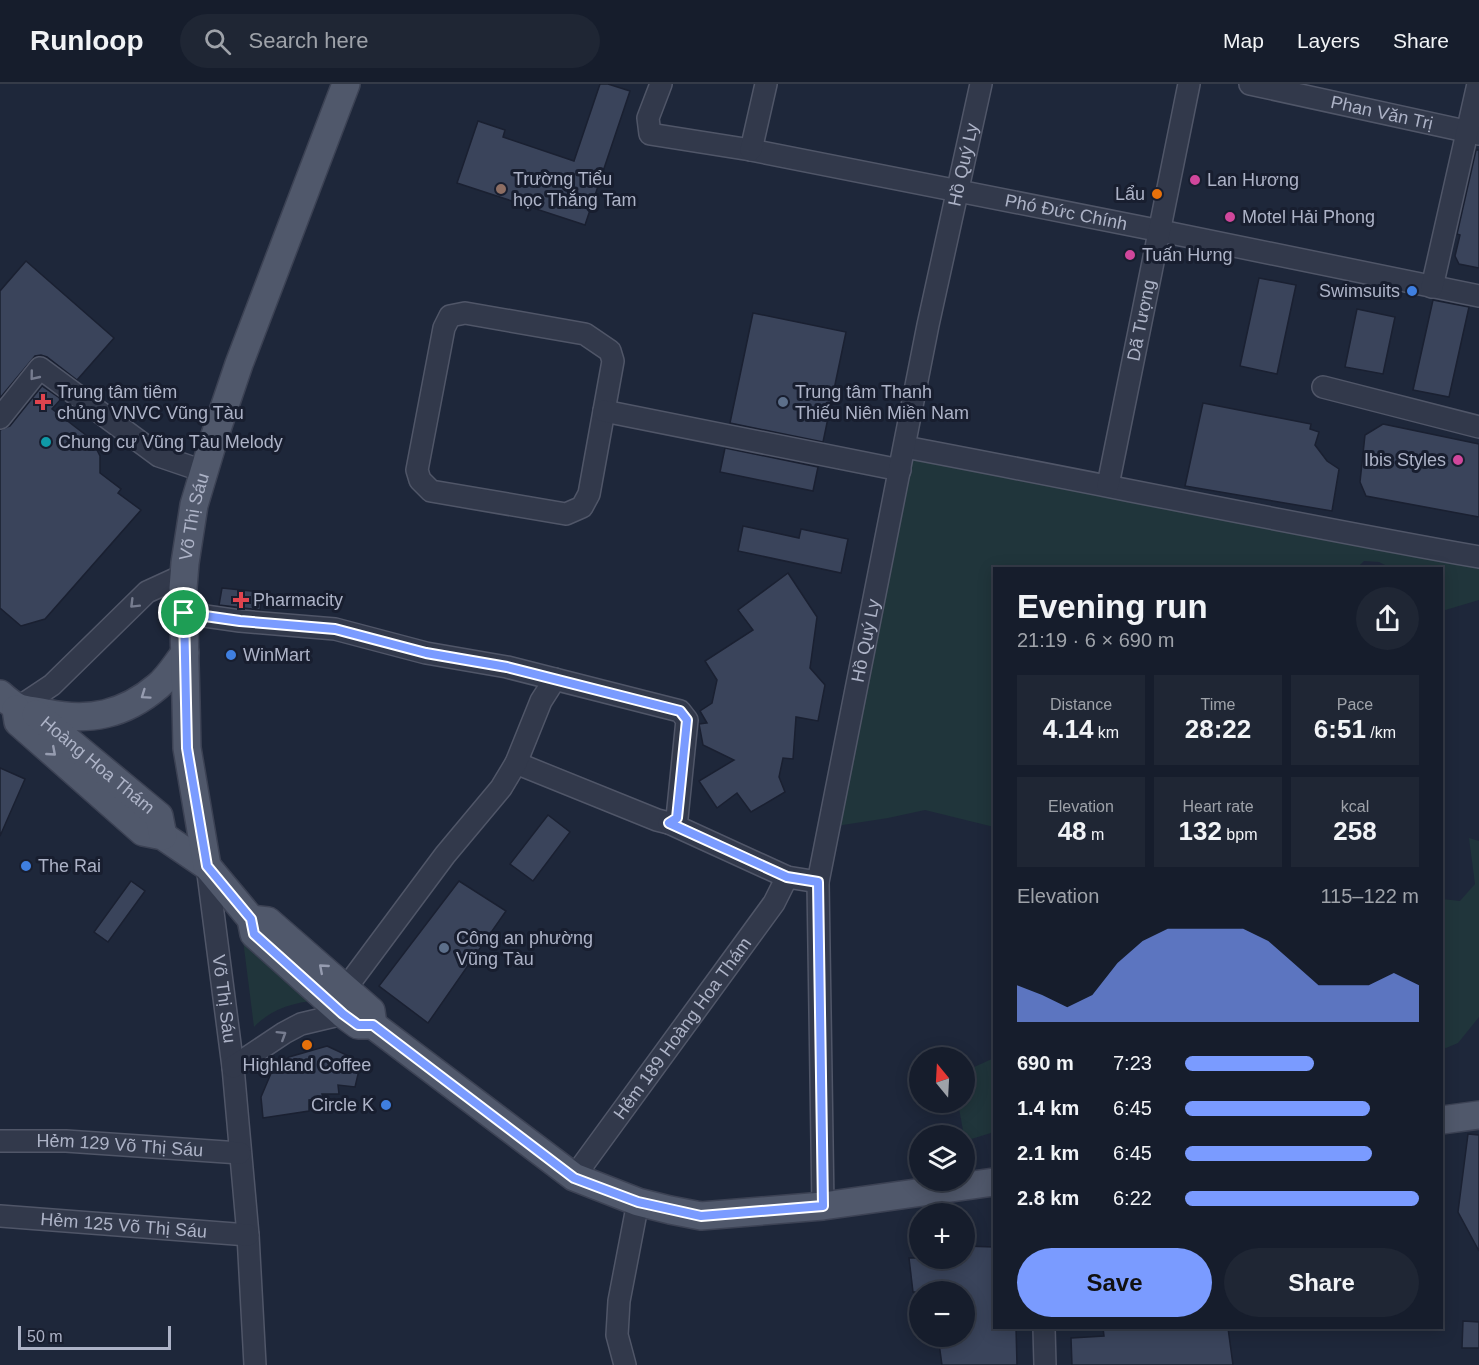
<!DOCTYPE html>
<meta charset="utf-8">
<style>
body{margin:0;font-family:Arial,sans-serif;background:#1f2634;color:#f1f3f6;height:100vh;display:flex;flex-direction:column;font-size:22px;white-space:nowrap}
*{box-sizing:border-box;margin:0}
p{font-size:20px;color:#9ea2a9}
.icon{flex:none;width:33px;height:33px;fill:none;stroke:currentColor;stroke-width:2;stroke-linecap:round;stroke-linejoin:round}
.map{position:relative;flex:1;overflow:hidden}
.side{position:absolute;left:993px;top:483px;width:450px;height:762px;display:flex;flex-direction:column;background:#161d2c;border-radius:0px;box-shadow:0 3px 15px #0003,0 0 0 2px #353b48}
.side>*{flex:none}
.needle{width:39px;rotate:342deg}
.controls{position:absolute;left:909px;top:963px;display:grid;gap:12px}
.controls a{display:grid;place-items:center;width:66px;height:66px;border-radius:50%;background:#161d2c;box-shadow:0 3px 15px #0003,0 0 0 2px #353b48;font-size:30px}
.scale{position:absolute;left:18px;bottom:15px;width:153px;box-sizing:border-box;padding-left:6px;border:3px solid #adb3c7;border-top:0;font-size:16px;line-height:21px;white-space:nowrap;color:#adb3c7;-webkit-text-stroke:4px #181e2f;paint-order:stroke}
.pin{position:absolute;display:grid;place-items:center;width:51px;height:51px;color:#fff;margin:-26px;border:3px solid #fff;border-radius:50%;box-shadow:0 2px 6px #0007}
.round{display:grid;place-items:center;flex:none;width:63px;height:63px;border-radius:32px;background:#1f2634}
.headline{display:flex;align-items:center;justify-content:space-between;height:102px;padding:0 24px}
h1{font-size:33px;font-weight:700;line-height:45px}
.stats{display:grid;grid-template-columns:repeat(3,1fr);gap:9px;height:102px;padding:6px 24px}
.stats div{display:grid;align-content:center;border-radius:0px;background:#1f2634;text-align:center}
.stats b{font-size:26px;font-weight:700}
.stats small{font-size:16px;font-weight:400}
.stats p{font-size:16px}
.chart{height:168px;padding:12px 24px}
.chart p{display:flex;justify-content:space-between}
.chart svg{width:100%;height:108px;margin-top:6px;fill:#7a9bff;opacity:.7}
.button{display:flex;gap:12px;margin-top:auto;padding:12px 24px}
.button a{flex:1;height:69px;border-radius:36px;background:#7a9bff;color:#111;font-size:24px;font-weight:700;line-height:69px;text-align:center}
.button a+a{background:#1f2634;color:#f1f3f6}
ul{padding:0 24px;list-style:none;font-size:20px}
li{display:grid;grid-template-columns:96px 72px 1fr;align-items:center;height:45px}
li i{height:15px;border-radius:8px;background:#7a9bff}
header{display:flex;align-items:center;gap:36px;box-sizing:border-box;height:84px;padding:0 30px;background:#161d2c;border-bottom:2px solid #353b48}
header strong{font-size:28px}
nav{display:flex;gap:33px;margin-inline-start:auto;font-size:21px}
.search{width:420px;height:54px;background:#1f2634;display:flex;align-items:center;gap:15px;box-sizing:border-box;padding:0 21px;border-radius:33px;color:#9ea2a9;font-size:22px}
.map>svg:first-child{display:block}
.green{fill:#20353b}
.building{fill:#3a445b;stroke:#1a2031;stroke-width:1.5}
.lines{fill:none;stroke-linecap:round;stroke-linejoin:round}
.minor-casing{stroke:#505668;stroke-width:24}
.major-casing{stroke:#3c4254;stroke-width:30}
.minor{stroke:#32394b;stroke-width:21}
.major{stroke:#50586b;stroke-width:27}
.oneway{stroke:#767c8f}
.oneway2{stroke:#969cb0}
.route-casing{stroke:#fff;stroke-width:12}
.route{stroke:#7a9bff;stroke-width:8}
.hotel-dot{fill:#d1479c;stroke:#181e2f;stroke-width:2}
.education-dot{fill:#8d6e63;stroke:#181e2f;stroke-width:2}
.food-dot{fill:#e8710a;stroke:#181e2f;stroke-width:2}
.shop-dot{fill:#3f7fe0;stroke:#181e2f;stroke-width:2}
.health-dot{fill:#e0444e;stroke:#181e2f;stroke-width:2}
.service-dot{fill:#5c6f8a;stroke:#181e2f;stroke-width:2}
.culture-dot{fill:#0f9aa8;stroke:#181e2f;stroke-width:2}
.labels{text-anchor:middle;dominant-baseline:central;stroke-width:6;stroke-linejoin:round;paint-order:stroke}
.street-label{font-size:18px;fill:#adb3c7;stroke:#181e2f}
.poi-label{font-size:18px;fill:#adb3c7;stroke:#181e2f;text-anchor:start}
</style>
<header>
<strong>Runloop</strong>
<div class="search"><svg class="icon" aria-label="search" viewBox="0 0 24 24"><circle cx="10" cy="10" r="6"/><path d="M15 15l6 6"/></svg>Search here</div>
<nav><a>Map</a><a>Layers</a><a>Share</a></nav>
</header>
<div class="map">
<svg width="1479" height="1281" viewBox="0 0 1479 1281">
<rect width="100%" height="100%" fill="#1e273a"/>
<!-- green -->
<g class="green">
<path d="M911 371 1479 483V516L1442 527V484H1391L1379 478 1364 477 1357 484H994V743L925 726 888 734 836 742Z"/>
<path d="M1469 754 1479 757V933L1458 959 1446 964 1442 963V815L1460 817 1475 800Z"/>
<path d="M241 840 327 915C298 918 274 922 254 943Z"/>
<path d="M994 974V1048L965 1057 958 1019 964 1018 965 992 972 984Z"/>
</g>
<!-- building -->
<g class="building">
<path d="M600 0H608L630 7 585 141 457 99 478 37 505 46 503 53 574 77Z"/>
<path d="M1476 66H1479V184L1459 180 1455 172 1460 151 1457 150Z"/>
<path d="M26 177 114 254 77 296 47 273 41 271 35 272 0 314V207Z"/>
<path d="M1259 194 1296 201 1277 290 1240 282Z"/>
<path d="M1433 216 1469 223 1449 313 1413 306Z"/>
<path d="M1357 225 1395 233 1383 290 1345 283Z"/>
<path d="M753 229 846 248 823 358 730 339Z"/>
<path d="M42 302 61 315 52 325 87 352 96 364 100 372V389L121 405 118 409 141 426 45 535 21 542 0 524V346L10 342Z"/>
<path d="M1203 319 1311 340 1310 345 1319 348 1315 361 1327 377 1339 385 1332 427 1185 402Z"/>
<path d="M1383 340 1479 360V433L1366 412 1360 398 1365 351Z"/>
<path d="M725 364 818 383 813 407 720 388Z"/>
<path d="M743 442 799 454 801 445 848 455 841 489 738 467Z"/>
<path d="M788 489 817 533 810 584 825 601 818 637 796 633 793 675 783 674 779 693 785 708 751 728 737 709 717 724 699 697 734 676 703 661 699 640 707 639 700 627 712 619 717 596 705 577 753 546 738 526Z"/>
<path d="M222 504 262 508 260 526 219 521Z"/>
<path d="M0 684 25 695 0 752Z"/>
<path d="M548 731 570 748 533 797 510 780Z"/>
<path d="M131 797 145 807 108 858 94 848Z"/>
<path d="M459 797 506 827 428 939 379 902Z"/>
<path d="M327 962 353 974 360 982 355 1003 338 1001 339 1010H322L323 1014 309 1016V1027L263 1034 261 1013 272 987 289 973Z"/>
<path d="M1468 1050 1479 1051V1167L1458 1128Z"/>
<path d="M964 1162 994 1163V1244H1016L1017 1281H942L938 1252H964V1208H913L909 1174H964Z"/>
<path d="M1463 1237 1479 1238V1264H1462Z"/>
<path d="M1103 1244H1228L1233 1281H1072L1071 1254 1104 1252Z"/>
</g>
<g class="lines">
<defs>
<g id="minor">
<path id="s1" d="M661 0 648 34 650 50 751 66 1161 147 1479 212"/>
<path id="s2" d="M1250 0 1479 50"/>
<path d="M751 66 766 0"/>
<path d="M1432 203 1478 0"/>
<path d="M465 229 585 250 610 267 613 277 589 410 582 423 566 430 431 407 420 396 417 386 444 244 450 232Z"/>
<path d="M1323 303 1479 343"/>
<path d="M604 327 900 386"/>
<path d="M0 334 40 284 159 372 203 387"/>
<path d="M905 363C1096 399 1287 439 1479 473"/>
<path id="s3" d="M1108 401 1189 0"/>
<path d="M184 529 240 537 335 545 426 569 507 583 680 627 687 636 677 734 669 739 657 736 516 679"/>
<path d="M16 625 52 601 147 508 184 491"/>
<path d="M669 739 787 793 818 798"/>
<path id="s4" d="M207 782 233 983 248 1151 255 1281"/>
<path d="M346 904 445 771 501 704 516 679 541 617 555 595"/>
<path d="M233 983 284 949 301 940 343 930"/>
<path id="s5" d="M0 1057H66L240 1069"/>
<path id="s6" d="M574 1093 774 819 787 793"/>
<path id="s7" d="M823 1122 818 798 928 241 981 0"/>
<path id="s8" d="M0 1132 248 1151"/>
<path d="M1044 1244 1045 1281"/>
<path d="M625 1281 617 1251 619 1217 638 1118"/>
</g>
<g id="major">
<path d="M0 610C20 628 21 624 46 629 89 638 124 631 158 602 169 593 176 580 185 569"/>
<path d="M16 625 18 638 143 748 163 752 207 782 251 835 254 850 343 930 358 941H373L574 1093 638 1118 670 1126 701 1132 823 1122 994 1098"/>
<path id="s9" d="M36 630 159 732 163 752"/>
<path id="s10" d="M207 782 187 664 186 618 183 504 185 479 194 421 215 351 239 280 346 0"/>
<path d="M251 835 268 837 371 927 373 941"/>
<path d="M1442 1036 1479 1031"/>
</g>
</defs>
<!-- minor casing -->
<use href="#minor" class="minor-casing"/>
<!-- major casing -->
<use href="#major" class="major-casing"/>
<!-- minor -->
<use href="#minor" class="minor"/>
<!-- major -->
<use href="#major" class="major"/>
</g>
<!-- one-way arrows -->
<defs><path id="oneway-chevron" d="M-2-3.5L2.5 0L-2 3.5" fill="none" stroke-width="1.6" stroke-linecap="round" stroke-linejoin="round" transform="scale(1.5)"/></defs>
<g class="oneway">
<use href="#oneway-chevron" transform="translate(34 292) rotate(129)"/>
<use href="#oneway-chevron" transform="translate(134 520) rotate(135)"/>
<use href="#oneway-chevron" transform="translate(282 951) rotate(-32)"/>
</g>
<g class="oneway2">
<use href="#oneway-chevron" transform="translate(145 611) rotate(145)"/>
<use href="#oneway-chevron" transform="translate(52 668) rotate(41)"/>
<use href="#oneway-chevron" transform="translate(323 884) rotate(-139)"/>
</g>
<g class="lines">
<defs>
<path id="route" d="M184 529 240 537 335 545 426 569 507 583 680 627 687 636 677 734 669 739 787 793 818 798 823 1122 701 1132 638 1118 574 1094 373 941H358L343 930 254 850 251 835 207 782 187 664Z"/>
</defs>
<!-- route casing -->
<use href="#route" class="route-casing"/>
<!-- route -->
<use href="#route" class="route"/>
</g>
<!-- markers -->
<g class="hotel-dot">
<circle cx="1195" cy="96" r="6"/>
<circle cx="1230" cy="133" r="6"/>
<circle cx="1130" cy="171" r="6"/>
<circle cx="1458" cy="376" r="6"/>
</g>
<circle class="education-dot" cx="501" cy="105" r="6"/>
<g class="food-dot">
<circle cx="1157" cy="110" r="6"/>
<circle cx="307" cy="961" r="6"/>
</g>
<g class="shop-dot">
<circle cx="1412" cy="207" r="6"/>
<circle cx="231" cy="571" r="6"/>
<circle cx="26" cy="782" r="6"/>
<circle cx="386" cy="1021" r="6"/>
</g>
<g class="health-dot">
<path d="M40 309h6v6h6v6h-6v6h-6v-6h-6v-6h6z"/>
<path d="M238 507h6v6h6v6h-6v6h-6v-6h-6v-6h6z"/>
</g>
<g class="service-dot">
<circle cx="783" cy="318" r="6"/>
<circle cx="444" cy="864" r="6"/>
</g>
<circle class="culture-dot" cx="46" cy="358" r="6"/>
<g class="labels">
<!-- street labels -->
<g class="street-label">
<text stroke="none"><textPath href="#s2" startOffset="135">Phan Văn Trị</textPath></text>
<text stroke="none"><textPath href="#s7" startOffset="1056">Hồ Quý Ly</textPath></text>
<text stroke="none"><textPath href="#s1" startOffset="476">Phó Đức Chính</textPath></text>
<text stroke="none"><textPath href="#s3" startOffset="168">Dã Tượng</textPath></text>
<text stroke="none"><textPath href="#s10" startOffset="352">Võ Thị Sáu</textPath></text>
<text stroke="none"><textPath href="#s7" startOffset="570">Hồ Quý Ly</textPath></text>
<text stroke="none"><textPath href="#s9" startOffset="80">Hoàng Hoa Thám</textPath></text>
<text stroke="none"><textPath href="#s4" startOffset="134">Võ Thị Sáu</textPath></text>
<text stroke="none"><textPath href="#s6" startOffset="184">Hẻm 189 Hoàng Hoa Thám</textPath></text>
<text stroke="none"><textPath href="#s5" startOffset="120">Hẻm 129 Võ Thị Sáu</textPath></text>
<text stroke="none"><textPath href="#s8" startOffset="124">Hẻm 125 Võ Thị Sáu</textPath></text>
</g>
<!-- poi labels -->
<g class="poi-label">
<text x="513" y="95">Trường Tiểu<tspan x="513" dy="21">học Thắng Tam</tspan></text>
<text x="1207" y="96">Lan Hương</text>
<text x="1145" y="110" text-anchor="end">Lẩu</text>
<text x="1242" y="133">Motel Hải Phong</text>
<text x="1142" y="171">Tuấn Hưng</text>
<text x="1400" y="207" text-anchor="end">Swimsuits</text>
<text x="57" y="308">Trung tâm tiêm<tspan x="57" dy="21">chủng VNVC Vũng Tàu</tspan></text>
<text x="795" y="308">Trung tâm Thanh<tspan x="795" dy="21">Thiếu Niên Miền Nam</tspan></text>
<text x="58" y="358">Chung cư Vũng Tàu Melody</text>
<text x="1446" y="376" text-anchor="end">Ibis Styles</text>
<text x="253" y="516">Pharmacity</text>
<text x="243" y="571">WinMart</text>
<text x="38" y="782">The Rai</text>
<text x="456" y="854">Công an phường<tspan x="456" dy="21">Vũng Tàu</tspan></text>
<text x="307" y="981" text-anchor="middle">Highland Coffee</text>
<text x="374" y="1021" text-anchor="end">Circle K</text>
</g>
</g>
</svg>
<div class="controls">
<a><svg class="needle" viewBox="-14 -14 28 28"><path d="M0-13l5 13h-10z" fill="#e53935"/><path d="M0 13l5-13h-10z" fill="#9ea2a9"/></svg></a>
<a><svg class="icon" aria-label="layers" viewBox="0 0 24 24"><path d="M12 4l9 5-9 5-9-5zM3 14l9 5 9-5"/></svg></a>
<a>+</a>
<a>−</a>
</div>
<div class="scale">50 m</div>
<div class="pin" style="left:184px;top:529px;background:#1e9e55"><svg class="icon" aria-label="arrive" viewBox="0 0 24 24"><path d="M6 21V4h12l-3 4 3 4H6"/></svg></div>
<section class="side">
<div class="headline"><div><h1>Evening run</h1><p>21:19 · 6 × 690 m</p></div><a class="round"><svg class="icon" aria-label="share" viewBox="0 0 24 24"><path d="M12 15V3M7 8l5-5 5 5M5 13v7h14v-7"/></svg></a></div>
<div class="stats">
<div><p>Distance</p><b>4.14<small> km</small></b></div>
<div><p>Time</p><b>28:22</b></div>
<div><p>Pace</p><b>6:51<small> /km</small></b></div>
</div>
<div class="stats">
<div><p>Elevation</p><b>48<small> m</small></b></div>
<div><p>Heart rate</p><b>132<small> bpm</small></b></div>
<div><p>kcal</p><b>258</b></div>
</div>
<div class="chart"><p><span>Elevation</span>115–122 m</p>
<svg viewBox="0 0 160 44" preserveAspectRatio="none"><path d="M0 44V29L10 33L20 38L30 33L40 20L50 11L60 6L70 6L80 6L90 6L100 11L110 20L120 29L130 29L140 29L150 24L160 29V44z"/></svg>
</div>
<ul>
<li><b>690 m</b>7:23<i style="width:55%"></i></li>
<li><b>1.4 km</b>6:45<i style="width:79%"></i></li>
<li><b>2.1 km</b>6:45<i style="width:80%"></i></li>
<li><b>2.8 km</b>6:22<i style="width:100%"></i></li>
</ul>
<div class="button"><a>Save</a><a>Share</a></div>
</section>
</div>
